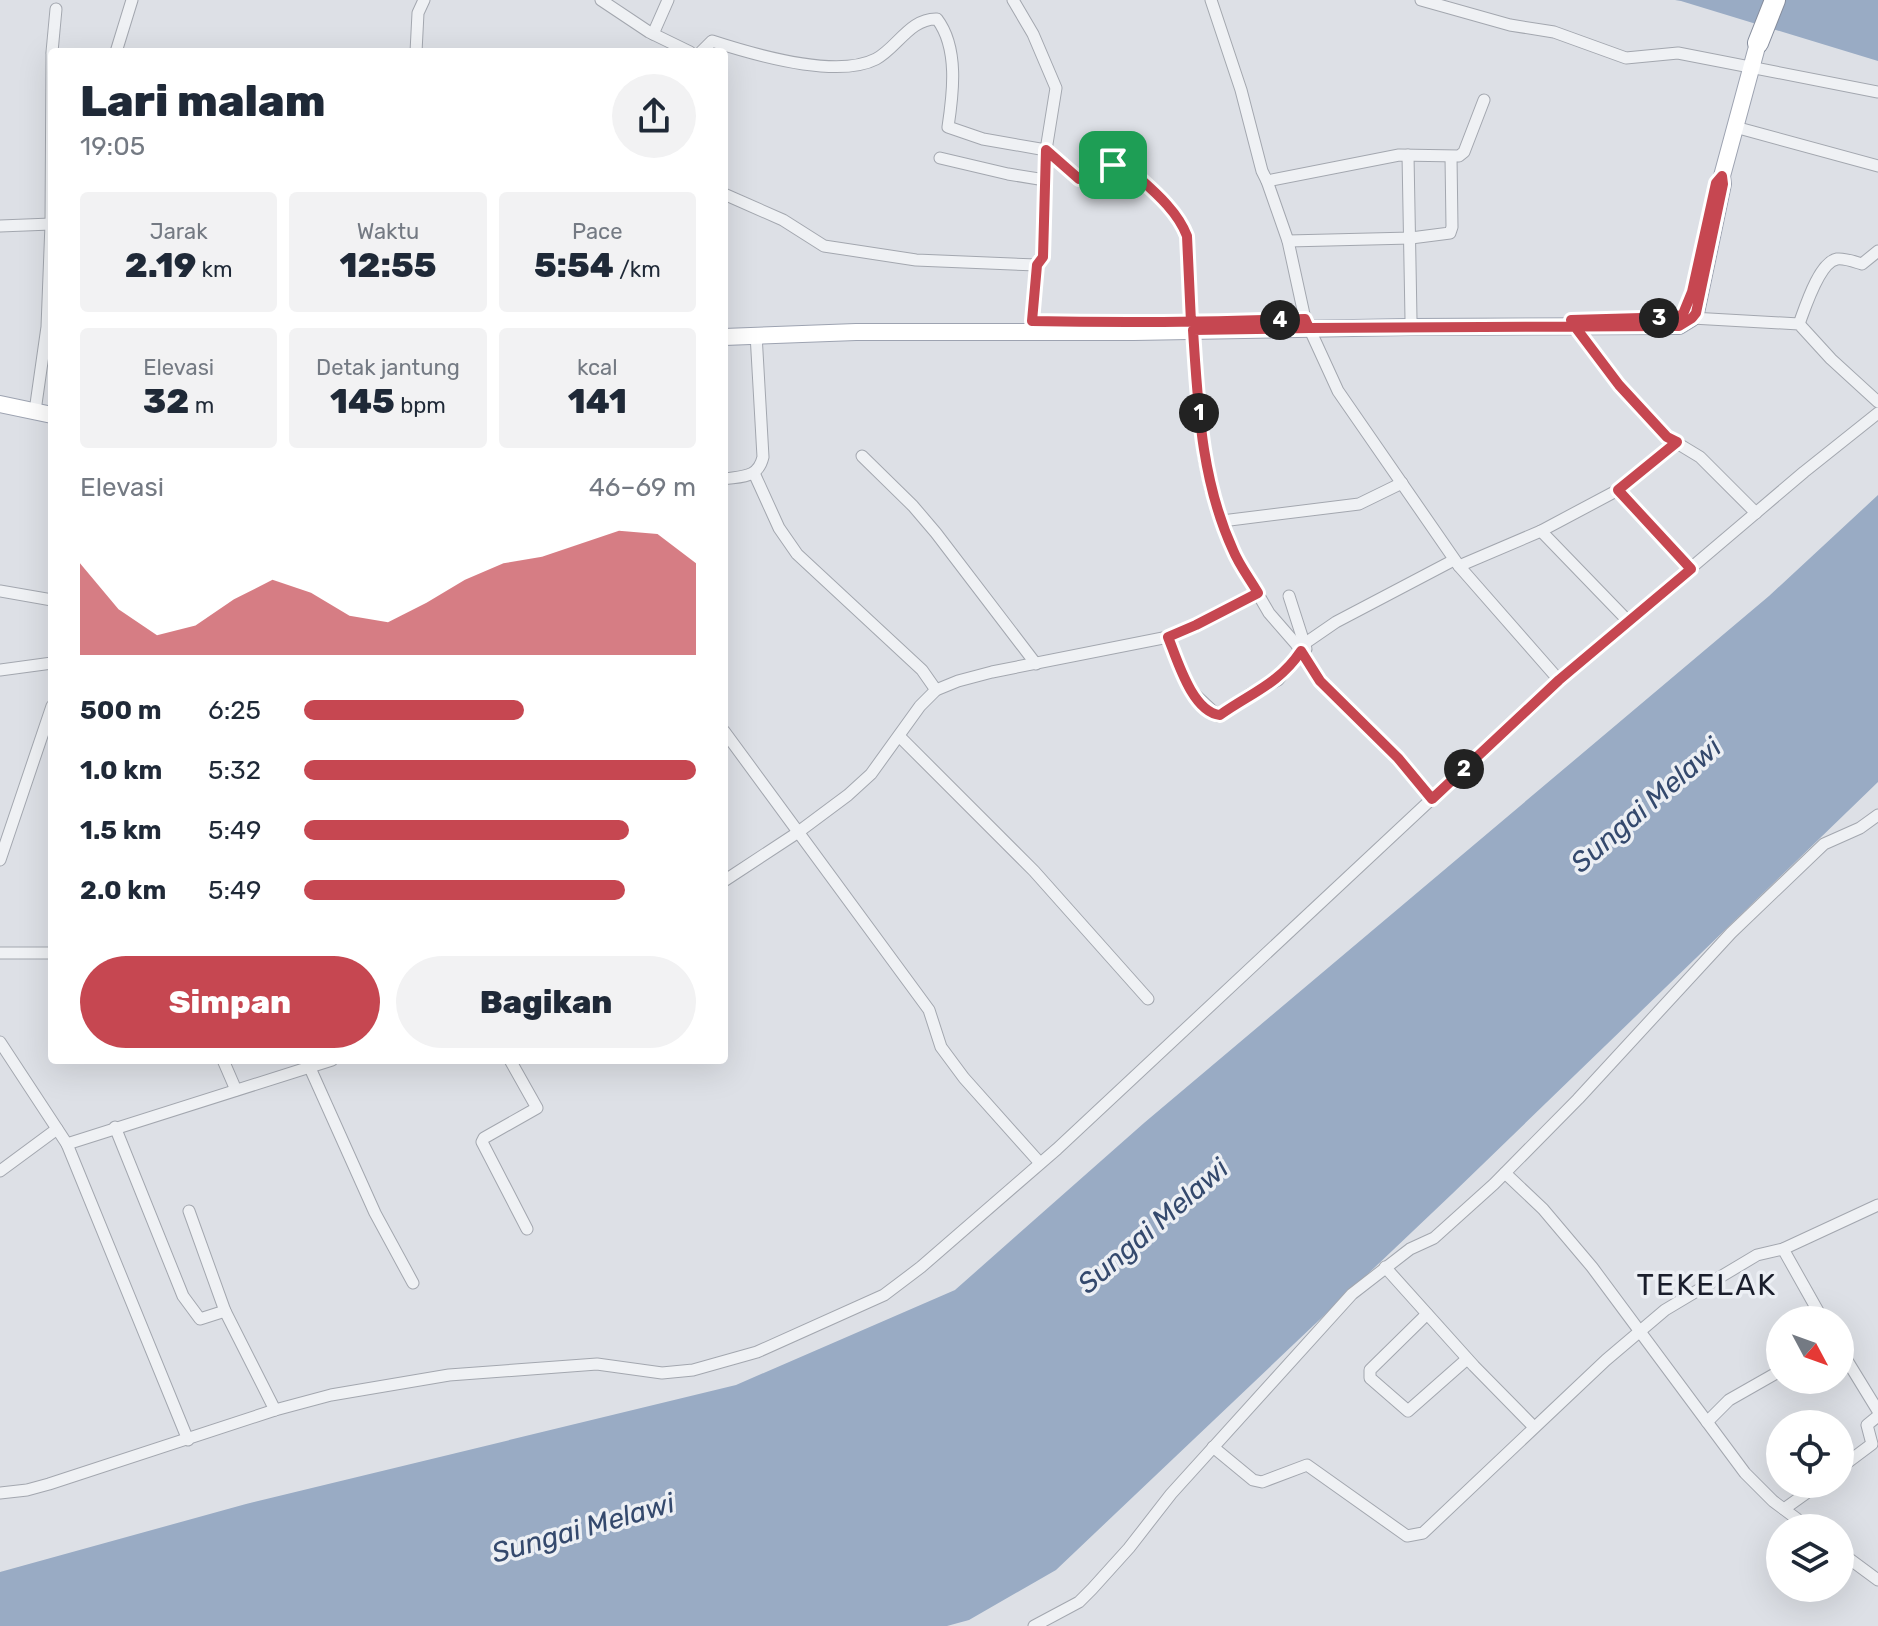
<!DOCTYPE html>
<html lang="id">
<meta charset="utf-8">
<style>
body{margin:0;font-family:Rubik,sans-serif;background:#f2f2f3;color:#1f2937;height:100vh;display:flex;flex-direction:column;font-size:30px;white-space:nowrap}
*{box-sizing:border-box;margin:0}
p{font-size:26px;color:#747a83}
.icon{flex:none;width:44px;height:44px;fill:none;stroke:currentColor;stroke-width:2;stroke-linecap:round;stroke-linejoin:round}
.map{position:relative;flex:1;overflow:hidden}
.side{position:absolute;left:48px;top:48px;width:680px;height:1016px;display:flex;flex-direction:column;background:#fff;border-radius:8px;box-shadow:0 8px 32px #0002}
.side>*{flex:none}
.needle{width:52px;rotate:131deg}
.buttons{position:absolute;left:1766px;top:1306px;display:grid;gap:16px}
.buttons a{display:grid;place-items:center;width:88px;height:88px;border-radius:50%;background:#fff;box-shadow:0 8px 32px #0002;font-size:40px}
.pin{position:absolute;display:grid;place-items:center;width:68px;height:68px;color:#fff;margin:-34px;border-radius:16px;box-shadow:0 4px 12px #0006}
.km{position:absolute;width:40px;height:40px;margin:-20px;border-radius:50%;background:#222;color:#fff;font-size:22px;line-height:40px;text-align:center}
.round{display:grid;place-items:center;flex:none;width:84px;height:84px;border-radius:42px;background:#f2f2f3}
.overview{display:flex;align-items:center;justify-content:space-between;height:136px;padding:0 32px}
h1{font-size:44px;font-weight:800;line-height:60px}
.figures{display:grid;grid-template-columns:repeat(3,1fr);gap:12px;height:136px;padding:8px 32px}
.figures div{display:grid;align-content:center;border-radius:8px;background:#f2f2f3;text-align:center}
.figures b{font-size:34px;font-weight:800}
.figures small{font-size:22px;font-weight:400}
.figures p{font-size:22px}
.chart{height:224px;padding:16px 32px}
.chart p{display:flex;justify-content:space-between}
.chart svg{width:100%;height:144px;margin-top:8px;fill:#c64751;opacity:.7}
.action{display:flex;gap:16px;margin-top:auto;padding:16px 32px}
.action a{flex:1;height:92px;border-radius:48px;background:#c64751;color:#fff;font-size:32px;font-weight:800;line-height:92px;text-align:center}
.action a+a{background:#f2f2f3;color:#1f2937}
ul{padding:0 32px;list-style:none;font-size:26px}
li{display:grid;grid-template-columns:128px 96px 1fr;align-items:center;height:60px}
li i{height:20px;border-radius:10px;background:#c64751}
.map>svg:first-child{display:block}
.water{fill:#99abc4}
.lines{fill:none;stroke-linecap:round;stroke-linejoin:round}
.street-casing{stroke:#a3a7af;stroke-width:13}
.primary-casing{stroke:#9da3b1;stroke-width:18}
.highway-casing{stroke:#858c9c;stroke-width:22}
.street{stroke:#eff1f4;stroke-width:11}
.primary{stroke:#fff;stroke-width:16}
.highway{stroke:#fff;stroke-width:20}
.route-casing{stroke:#fff;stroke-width:16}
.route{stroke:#c64751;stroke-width:10}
.labels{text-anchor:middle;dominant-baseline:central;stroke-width:7;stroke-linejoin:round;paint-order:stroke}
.water-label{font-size:28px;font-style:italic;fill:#34496d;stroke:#eceff4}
.quarter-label{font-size:30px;letter-spacing:2px;fill:#1a1e2c;stroke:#eceff4}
</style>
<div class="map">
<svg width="1878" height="1626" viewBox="0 0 1878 1626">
<rect width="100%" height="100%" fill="#dde0e6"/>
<!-- water -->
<g class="water">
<path d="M1675 0H1878V61L1681 1Z"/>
<path d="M1878 495V782L1452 1194 1056 1570 969 1620 947 1626H0V1572L246 1504 736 1385 955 1290 1144 1123 1769 596Z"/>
</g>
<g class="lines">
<defs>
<g id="street">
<path d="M601 0 649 32 690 52"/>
<path d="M1211 0 1241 90 1262 171 1267 181 1399 155 1459 156 1464 152 1484 100"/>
<path d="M1421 0 1510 25 1554 32 1626 58 1678 53 1878 92"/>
<path d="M653 34 668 0"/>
<path d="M52 52 56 9"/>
<path d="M116 52 132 0"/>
<path d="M416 52 418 13 424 0"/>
<path d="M701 52 712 41C752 54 837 79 876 59 897 48 910 18 937 19 959 48 953 94 948 127L983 139 1046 150 1079 179C1097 181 1104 168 1119 163L1125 165C1147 186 1177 207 1187 236L1191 322"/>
<path d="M1735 127 1878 166"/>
<path d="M1408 155 1411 319"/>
<path d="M940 158 1008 174 1045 180"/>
<path d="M1267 181 1288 241 1305 319 1338 391 1459 566 1559 680"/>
<path d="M724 194 783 220 824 246 916 260 1037 265 1043 257 1046 150 1056 88 1033 34 1013 0"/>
<path d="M0 226 51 224"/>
<path d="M1288 241 1411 238 1450 233 1452 227 1451 157"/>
<path d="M1692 318 1799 324 1831 359 1878 402"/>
<path d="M1032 321 1037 265"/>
<path d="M1572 322 1619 385 1644 414 1667 437 1700 457 1756 513"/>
<path d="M1799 324C1805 308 1819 262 1837 259 1845 258 1855 262 1862 264L1878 251"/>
<path d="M1193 330 1199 421 1205 462 1211 490 1233 551 1269 613 1296 644 1320 681 1398 758 1432 799"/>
<path d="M35 411 47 327 51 224 52 54"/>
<path d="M862 456 913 506 936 533 1036 664"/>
<path d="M754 473 779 528 797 554 922 670 936 690"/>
<path d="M724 479C743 476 758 478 763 457L756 334"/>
<path d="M1618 490 1691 569"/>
<path d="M1222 521 1359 504 1402 483"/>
<path d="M1541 531 1629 622"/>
<path d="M1459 566 1541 531 1618 490 1677 442"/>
<path d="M0 591 52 600"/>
<path d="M1289 596 1306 649"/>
<path d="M1168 637 1188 688 1218 716 1250 694 1278 680 1301 651"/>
<path d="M1304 644 1336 622 1454 560"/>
<path d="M0 670 52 663"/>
<path d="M724 731 929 1010 941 1047 964 1078 1040 1163"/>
<path d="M899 736 1034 871 1148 999"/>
<path d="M0 860 52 706"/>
<path d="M724 881 797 833 848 795 871 774 920 706 936 690 958 681 992 672 1168 637 1196 625 1258 593"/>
<path d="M0 953H52"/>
<path d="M0 1042 67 1144 188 1440"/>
<path d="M223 1060 236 1090"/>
<path d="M510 1060 537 1108 484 1138 482 1142 527 1229"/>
<path d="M310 1068 375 1213 413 1283"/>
<path d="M115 1127 183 1296 200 1319 225 1311"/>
<path d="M67 1144 332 1060"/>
<path d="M0 1171 57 1129"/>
<path d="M1505 1173 1543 1209 1592 1267 1745 1473 1773 1501 1809 1528"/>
<path d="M189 1211 225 1311 275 1410"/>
<path d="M1783 1249 1823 1320"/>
<path d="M1385 1267 1474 1366 1534 1427"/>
<path d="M1427 1314 1370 1370V1378L1408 1411 1467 1359"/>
<path d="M1840 1349 1878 1411"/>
<path d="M1707 1422 1729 1400 1780 1371"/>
<path d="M1213 1447 1253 1480 1262 1482 1307 1465 1407 1536 1423 1533 1606 1360 1665 1310 1757 1255 1783 1249 1878 1205"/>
<path d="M1840 1468 1872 1444 1867 1425 1878 1416"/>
<path d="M0 1493 27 1490 49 1484 275 1410 331 1395 449 1375 597 1364 662 1373 693 1370 757 1352 884 1295 921 1267 1057 1149 1559 680 1804 472 1878 413"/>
<path d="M1784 1509 1819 1484"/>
<path d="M1840 1552 1878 1580"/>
<path d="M1034 1626 1079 1602 1092 1589 1129 1548 1171 1494 1352 1294 1410 1249 1434 1238 1494 1184 1578 1099 1731 933 1824 844 1860 828 1878 815"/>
</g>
<g id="primary">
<path d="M724 337 856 332H1134L1410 327 1679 326 1692 318 1696 313 1723 184 1722 176 1758 43"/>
<path d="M0 404 52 415"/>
</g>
<path id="highway" d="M1758 43 1775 0"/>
</defs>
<!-- street casing -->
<use href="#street" class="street-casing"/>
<!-- primary casing -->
<use href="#primary" class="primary-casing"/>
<!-- highway casing -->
<use href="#highway" class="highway-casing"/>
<!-- street -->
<use href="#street" class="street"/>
<!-- primary -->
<use href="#primary" class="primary"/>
<!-- highway -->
<use href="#highway" class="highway"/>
</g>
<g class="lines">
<defs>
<path id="route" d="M1113 165 1095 178 1079 179 1046 150 1043 257 1037 265 1032 321C1123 323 1214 322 1305 319L1309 328 1193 330C1198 405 1201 480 1233 550 1239 565 1250 579 1258 593L1196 625 1168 637C1177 659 1192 712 1220 715 1251 693 1279 684 1301 651L1320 681 1398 758 1432 799 1559 680 1691 569 1618 490 1677 442 1667 437 1619 385 1576 328 1571 320 1677 317 1683 314 1692 292 1716 183 1722 176 1723 184 1696 313 1692 318 1679 326 1309 328 1305 319 1191 322 1187 236C1176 207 1147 186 1125 165L1119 163 1113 165"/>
</defs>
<!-- route casing -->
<use href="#route" class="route-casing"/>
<!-- route -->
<use href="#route" class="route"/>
</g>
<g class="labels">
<!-- water labels -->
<g class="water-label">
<text transform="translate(1646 805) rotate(-41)">Sungai Melawi</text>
<text transform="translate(1153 1226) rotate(-41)">Sungai Melawi</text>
<text transform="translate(583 1528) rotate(-16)">Sungai Melawi</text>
</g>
<!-- quarter labels -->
<g class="quarter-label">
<text x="1707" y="1285">TEKELAK</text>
</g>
</g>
</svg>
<div class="buttons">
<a><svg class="needle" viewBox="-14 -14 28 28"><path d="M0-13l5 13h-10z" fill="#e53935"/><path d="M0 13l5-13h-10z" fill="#747a83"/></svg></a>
<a><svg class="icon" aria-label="locate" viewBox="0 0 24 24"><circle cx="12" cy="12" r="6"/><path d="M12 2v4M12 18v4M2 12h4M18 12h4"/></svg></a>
<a><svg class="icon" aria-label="layers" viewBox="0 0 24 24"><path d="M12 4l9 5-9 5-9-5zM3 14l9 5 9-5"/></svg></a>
</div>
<div class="pin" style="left:1113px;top:165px;background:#1e9e55"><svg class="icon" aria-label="arrive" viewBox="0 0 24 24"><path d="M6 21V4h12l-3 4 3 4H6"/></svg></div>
<b class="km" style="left:1199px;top:413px">1</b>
<b class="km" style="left:1464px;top:769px">2</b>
<b class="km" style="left:1659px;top:318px">3</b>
<b class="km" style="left:1280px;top:320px">4</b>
<section class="side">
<div class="overview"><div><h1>Lari malam</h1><p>19:05</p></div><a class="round"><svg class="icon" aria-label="share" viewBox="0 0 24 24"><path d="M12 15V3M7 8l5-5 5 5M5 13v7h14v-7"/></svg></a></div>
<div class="figures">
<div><p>Jarak</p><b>2.19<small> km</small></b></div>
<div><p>Waktu</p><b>12:55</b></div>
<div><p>Pace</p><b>5:54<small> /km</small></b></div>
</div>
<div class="figures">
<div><p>Elevasi</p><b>32<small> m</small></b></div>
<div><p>Detak jantung</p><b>145<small> bpm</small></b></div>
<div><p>kcal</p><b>141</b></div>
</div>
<div class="chart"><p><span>Elevasi</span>46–69 m</p>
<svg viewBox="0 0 160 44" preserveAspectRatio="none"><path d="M0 44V16L10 30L20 38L30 35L40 27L50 21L60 25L70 32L80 34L90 28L100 21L110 16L120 14L130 10L140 6L150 7L160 16V44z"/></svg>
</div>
<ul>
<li><b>500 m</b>6:25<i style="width:56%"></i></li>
<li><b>1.0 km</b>5:32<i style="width:100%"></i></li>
<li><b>1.5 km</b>5:49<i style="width:83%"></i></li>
<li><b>2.0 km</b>5:49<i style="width:82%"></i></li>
</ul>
<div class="action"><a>Simpan</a><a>Bagikan</a></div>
</section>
</div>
